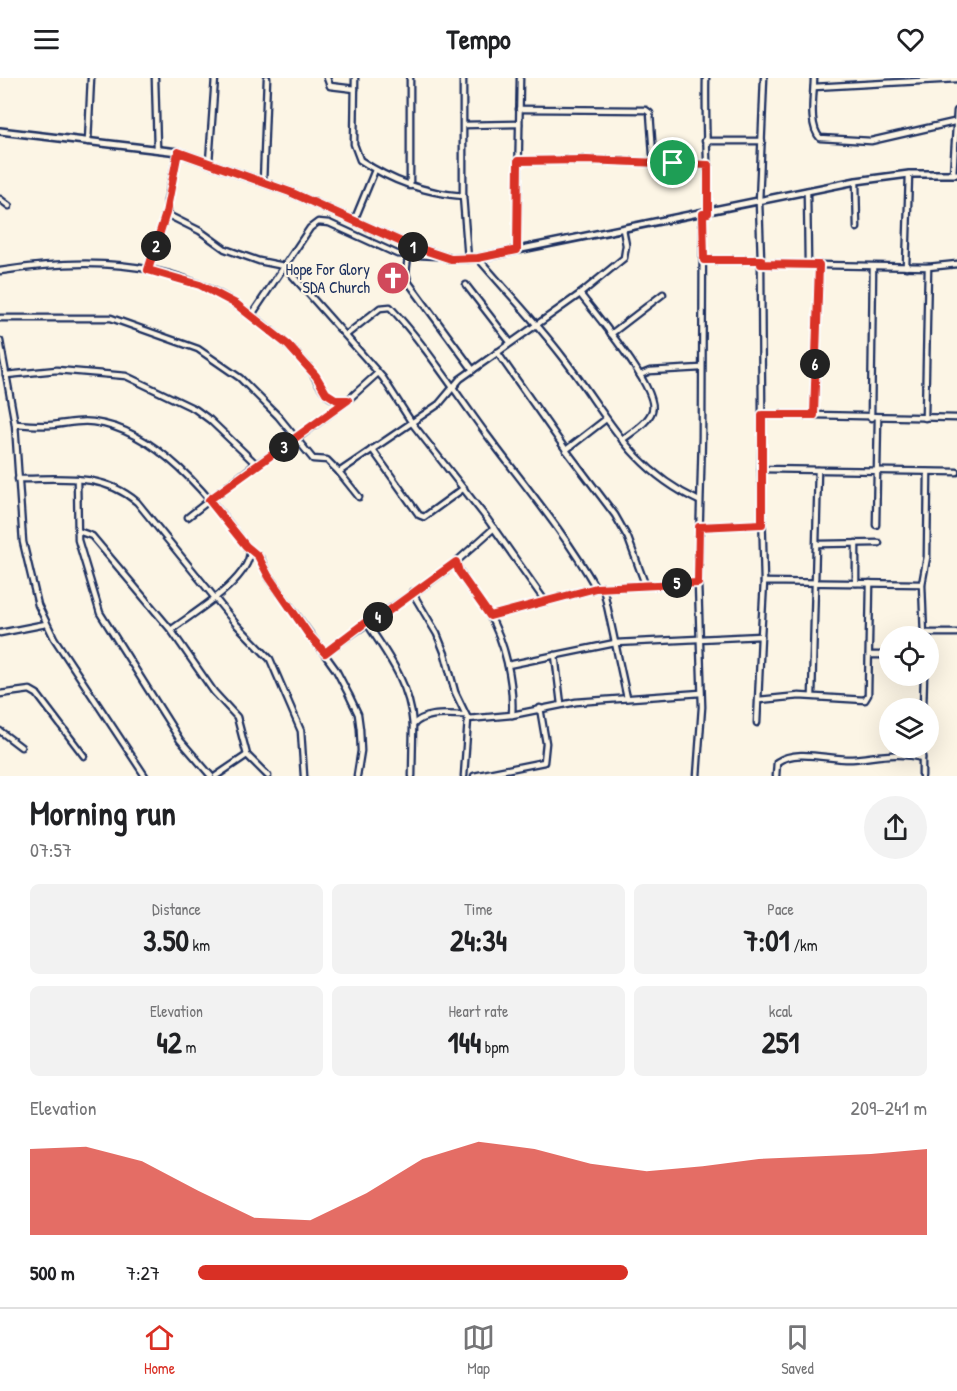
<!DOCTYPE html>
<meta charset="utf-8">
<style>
body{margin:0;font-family:"Patrick Hand",sans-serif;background:#f2f2f2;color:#202124;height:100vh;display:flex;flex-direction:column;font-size:22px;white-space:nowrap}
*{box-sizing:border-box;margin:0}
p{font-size:20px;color:#757577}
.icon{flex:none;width:33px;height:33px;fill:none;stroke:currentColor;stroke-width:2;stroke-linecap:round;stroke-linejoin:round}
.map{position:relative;height:698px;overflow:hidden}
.side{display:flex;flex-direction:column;background:#fff;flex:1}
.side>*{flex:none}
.fabs{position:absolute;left:879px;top:548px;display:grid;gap:12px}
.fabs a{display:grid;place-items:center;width:60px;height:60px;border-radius:50%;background:#fff;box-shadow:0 6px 24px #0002;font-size:30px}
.pin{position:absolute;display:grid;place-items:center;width:51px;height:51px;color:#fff;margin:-26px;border:3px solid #fff;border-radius:50%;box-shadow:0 2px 6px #0007}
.km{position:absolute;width:30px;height:30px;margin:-15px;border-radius:50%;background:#222;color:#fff;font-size:16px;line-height:30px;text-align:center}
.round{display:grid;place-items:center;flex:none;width:63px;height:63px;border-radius:32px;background:#f2f2f2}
.headline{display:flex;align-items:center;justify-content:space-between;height:102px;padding:0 30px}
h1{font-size:33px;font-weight:800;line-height:45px}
.metrics{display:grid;grid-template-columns:repeat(3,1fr);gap:9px;height:102px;padding:6px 30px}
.metrics div{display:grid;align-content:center;border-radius:9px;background:#f2f2f2;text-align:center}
.metrics b{font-size:30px;font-weight:800}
.metrics small{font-size:16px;font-weight:400}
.metrics p{font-size:16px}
.chart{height:168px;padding:12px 30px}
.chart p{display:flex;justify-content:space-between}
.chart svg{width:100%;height:108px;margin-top:6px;fill:#d93025;opacity:.7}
ul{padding:0 30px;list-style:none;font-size:20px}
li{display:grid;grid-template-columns:96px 72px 1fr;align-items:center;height:45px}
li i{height:15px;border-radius:8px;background:#d93025}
header{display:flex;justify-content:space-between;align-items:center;height:78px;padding:0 30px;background:#fff;font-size:27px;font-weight:800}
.tab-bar{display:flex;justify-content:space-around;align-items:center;height:84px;border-top:2px solid #e0e0e0;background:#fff;font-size:16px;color:#757577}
.tab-bar a{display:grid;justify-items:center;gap:3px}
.tab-bar .on{color:#d93025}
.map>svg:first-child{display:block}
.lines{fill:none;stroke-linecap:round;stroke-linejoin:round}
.minor-casing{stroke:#1b2f5e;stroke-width:9}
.tertiary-casing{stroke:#1b2f5e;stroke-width:10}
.minor{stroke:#fcf5e5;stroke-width:4.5}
.tertiary{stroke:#fcf5e5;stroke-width:5}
.route-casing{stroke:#fff;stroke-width:12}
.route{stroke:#d93025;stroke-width:8}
.labels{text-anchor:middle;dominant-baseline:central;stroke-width:4.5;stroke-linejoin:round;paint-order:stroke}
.poi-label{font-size:16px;fill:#1b2f5e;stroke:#fcf5e5;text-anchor:end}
</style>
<header><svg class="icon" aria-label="menu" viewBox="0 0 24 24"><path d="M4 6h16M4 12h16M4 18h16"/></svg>Tempo<svg class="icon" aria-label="heart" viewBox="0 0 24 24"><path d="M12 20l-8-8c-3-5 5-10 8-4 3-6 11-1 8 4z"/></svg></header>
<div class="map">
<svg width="957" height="698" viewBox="0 0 957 698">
<rect width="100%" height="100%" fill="#fcf5e5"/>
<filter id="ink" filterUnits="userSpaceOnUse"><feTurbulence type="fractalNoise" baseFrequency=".0167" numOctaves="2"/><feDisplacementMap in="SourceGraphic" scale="12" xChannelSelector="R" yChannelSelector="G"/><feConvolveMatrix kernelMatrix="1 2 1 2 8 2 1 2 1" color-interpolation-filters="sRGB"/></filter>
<g filter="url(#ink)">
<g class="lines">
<defs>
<g id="minor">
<path d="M155 0 157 70"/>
<path d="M327 0 330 8 355 11"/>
<path d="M355 0 354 66 360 82C391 103 426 115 463 118"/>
<path d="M463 0V118L468 181"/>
<path d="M706 0C705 45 708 90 708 135"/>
<path d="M814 0C814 17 808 47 820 60L871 63 954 44"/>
<path d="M814 9 957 1"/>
<path d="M519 31 646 32 650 35 653 76 673 85"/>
<path d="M464 47 519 46"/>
<path d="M705 63H762"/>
<path d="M88 64 91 0"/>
<path d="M178 74 167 123 168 137 200 153 225 171 259 183 284 188 383 300 412 345 488 442 545 523"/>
<path d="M518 83 586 82 708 87"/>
<path d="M209 84 215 0"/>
<path d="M953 96 957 33"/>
<path d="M856 103 857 150"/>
<path d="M263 104 267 0"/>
<path d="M410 108V0"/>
<path d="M807 113 808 186"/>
<path d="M0 121 9 128"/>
<path d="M354 143 375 92"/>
<path d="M517 172 520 0"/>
<path d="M408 179 406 195 409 205 473 292"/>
<path d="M478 180C506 213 536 244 562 278 608 337 627 389 699 423"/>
<path d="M704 182H761L759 124 764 0"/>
<path d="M761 182V186L762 337H814L819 187 761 186"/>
<path d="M819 187 928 189 957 186"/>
<path d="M906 189 909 96"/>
<path d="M148 192 166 135"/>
<path d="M0 193C78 181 168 179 237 227 262 244 286 264 306 286 315 296 320 312 330 319 336 323 341 322 348 322"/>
<path d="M466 207 510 264"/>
<path d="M580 216C594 234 660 312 652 333 648 345 632 354 622 362"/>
<path d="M251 238 310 150 318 144 329 145 397 176 437 178"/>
<path d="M0 240H111L198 271 240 300 278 338 313 381 327 382 339 394"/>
<path d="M611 256 663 216"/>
<path d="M346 257 380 230 390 229C427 269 455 314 487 357 525 408 565 455 596 510"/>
<path d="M0 263 15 346 23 464 38 527 54 560 145 698"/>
<path d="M497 274 566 372"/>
<path d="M6 297 57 292 126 298 195 331 210 342 256 386"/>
<path d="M640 297 650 293 701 290"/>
<path d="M762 337 761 391 957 394"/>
<path d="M814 337 957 340"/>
<path d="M871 340 873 189"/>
<path d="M925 340 928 189"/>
<path d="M606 341 566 372 615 437 628 460 645 506"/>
<path d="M15 346C27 347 39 348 52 347 66 346 78 342 93 344 157 352 210 419 246 468L261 481 269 499 336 592 349 617 358 636 360 651 361 673 357 698"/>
<path d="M372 371 419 437 424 439 464 410"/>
<path d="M761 391 764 504"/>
<path d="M18 401C60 401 102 394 137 424L236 546 270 581 301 653 304 698"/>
<path d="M77 401 78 462 100 535 180 662 211 698"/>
<path d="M359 419 339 394 439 326 460 301 580 216 624 180 626 167 623 151"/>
<path d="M188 439 252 389 291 365 348 322 378 295"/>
<path d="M876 447 878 340"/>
<path d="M699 449 762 446"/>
<path d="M78 453 92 458 171 552 214 614 237 639 247 677 268 698"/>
<path d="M818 466 879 465"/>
<path d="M856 505V465"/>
<path d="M603 509 627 620"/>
<path d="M412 514 437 556 445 576 455 614 468 641 464 698"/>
<path d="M490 538 596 510 698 505"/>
<path d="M366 544C388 577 410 606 413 647"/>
<path d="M171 552C193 535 250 502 250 473"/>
<path d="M0 555 46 546"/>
<path d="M924 555H957"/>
<path d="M761 558 764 504 922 506"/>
<path d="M924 558 922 506 927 479 928 394"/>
<path d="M325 575C367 543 415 518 456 484"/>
<path d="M555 577 561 626"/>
<path d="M869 577H890"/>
<path d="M508 587 615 565 761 558 757 645"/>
<path d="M0 616 30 612 37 616 84 678"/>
<path d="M812 618 818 392"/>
<path d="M759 622 799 618 865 622 868 617 870 505"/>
<path d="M923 630 924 597"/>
<path d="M512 637 576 624 701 615"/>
<path d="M468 641 512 637C514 605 505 563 488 535 477 518 462 503 456 484L494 450"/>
<path d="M0 653 21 669"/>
<path d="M216 698 247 677"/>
<path d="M412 698 413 647C426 633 449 637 466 637"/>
<path d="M474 698 544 684 546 665 540 630"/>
<path d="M697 698 702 629 698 505 702 358 703 136"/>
<path d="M776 698 777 684C797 670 830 682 852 681 877 679 897 673 922 680"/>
<path d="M922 698V669"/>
</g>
<path id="tertiary" d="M0 53 178 74 290 114 406 166 451 181 478 180 856 103 909 96H957"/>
</defs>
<!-- minor casing -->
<use href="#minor" class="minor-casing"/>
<!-- tertiary casing -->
<use href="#tertiary" class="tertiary-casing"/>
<!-- minor -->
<use href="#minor" class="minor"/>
<!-- tertiary -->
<use href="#tertiary" class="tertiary"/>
</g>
</g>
<g class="lines" filter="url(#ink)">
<defs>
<path id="route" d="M178 74 290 114 406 166 451 181 478 180 517 172 518 83 586 82 708 87V135L703 136 704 182H761V186L819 187 814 337H762V446L699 449 698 505 596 510 490 538 459 494 456 484 383 537 366 544 325 575 309 557 269 499 258 478 246 468 209 422 348 322H337L326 315 316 298 288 267 236 226 200 207 148 192 166 135Z"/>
</defs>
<!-- route casing -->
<use href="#route" class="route-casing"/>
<!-- route -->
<use href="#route" class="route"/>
</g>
<!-- icons -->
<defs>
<symbol id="church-disc" viewBox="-11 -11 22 22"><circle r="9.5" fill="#d1495b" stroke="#fcf5e5"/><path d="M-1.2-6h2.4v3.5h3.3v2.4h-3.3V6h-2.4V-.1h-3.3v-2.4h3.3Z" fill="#fff"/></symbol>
</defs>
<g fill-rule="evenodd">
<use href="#church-disc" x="374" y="181" width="38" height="38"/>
</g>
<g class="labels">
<!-- poi labels -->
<g class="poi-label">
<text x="370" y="191">Hope For Glory<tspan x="370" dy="18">SDA Church</tspan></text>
</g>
</g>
</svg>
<div class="fabs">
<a><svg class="icon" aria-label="locate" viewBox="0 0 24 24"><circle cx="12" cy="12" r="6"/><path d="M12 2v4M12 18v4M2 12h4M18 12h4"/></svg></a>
<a><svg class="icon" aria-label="layers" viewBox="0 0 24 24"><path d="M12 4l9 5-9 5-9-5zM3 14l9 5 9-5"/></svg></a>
</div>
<div class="pin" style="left:673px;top:85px;background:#1e9e55"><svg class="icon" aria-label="arrive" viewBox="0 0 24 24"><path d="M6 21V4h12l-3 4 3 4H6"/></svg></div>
<b class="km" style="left:413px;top:169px">1</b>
<b class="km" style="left:156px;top:168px">2</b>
<b class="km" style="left:284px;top:369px">3</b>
<b class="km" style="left:378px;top:539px">4</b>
<b class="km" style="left:677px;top:505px">5</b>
<b class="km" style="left:815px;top:286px">6</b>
</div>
<section class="side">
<div class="headline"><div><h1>Morning run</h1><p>07:57</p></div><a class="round"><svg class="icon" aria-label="share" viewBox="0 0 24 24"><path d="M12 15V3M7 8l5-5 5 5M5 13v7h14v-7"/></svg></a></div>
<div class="metrics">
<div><p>Distance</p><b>3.50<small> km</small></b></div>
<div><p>Time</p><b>24:34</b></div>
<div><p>Pace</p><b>7:01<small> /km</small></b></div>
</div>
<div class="metrics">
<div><p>Elevation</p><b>42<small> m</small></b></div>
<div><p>Heart rate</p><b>144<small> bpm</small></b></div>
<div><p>kcal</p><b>251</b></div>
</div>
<div class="chart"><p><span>Elevation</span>209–241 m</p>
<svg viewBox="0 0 160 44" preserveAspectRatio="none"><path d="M0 44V9L10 8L20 14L30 26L40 37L50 38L60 27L70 13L80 6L90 9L100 15L110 18L120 16L130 13L140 12L150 11L160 9V44z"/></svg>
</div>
<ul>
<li><b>500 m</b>7:27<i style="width:59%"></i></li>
</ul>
</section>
<nav class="tab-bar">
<a class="on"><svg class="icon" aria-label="home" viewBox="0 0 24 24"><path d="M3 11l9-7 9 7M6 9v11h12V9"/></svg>Home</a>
<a><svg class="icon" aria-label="map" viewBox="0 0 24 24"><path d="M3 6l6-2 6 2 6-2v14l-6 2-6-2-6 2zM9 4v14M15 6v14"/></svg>Map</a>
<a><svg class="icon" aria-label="saved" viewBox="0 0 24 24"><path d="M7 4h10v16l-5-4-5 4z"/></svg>Saved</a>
</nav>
